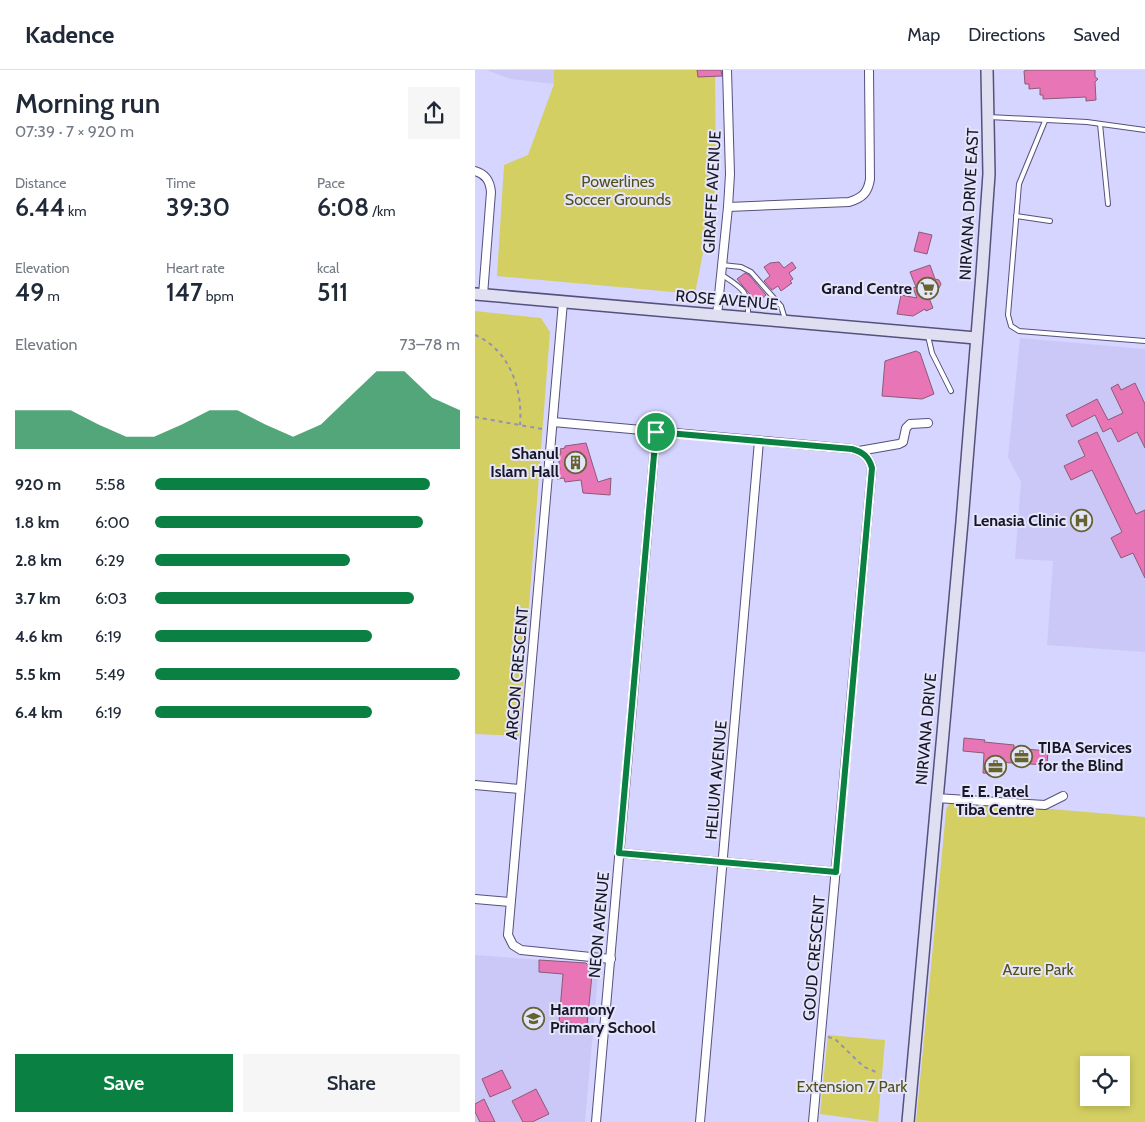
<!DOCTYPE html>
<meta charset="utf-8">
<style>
body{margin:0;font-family:Cabin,sans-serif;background:#f6f6f7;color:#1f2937;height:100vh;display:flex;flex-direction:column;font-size:19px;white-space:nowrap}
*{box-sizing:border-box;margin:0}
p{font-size:16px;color:#747a83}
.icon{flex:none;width:28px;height:28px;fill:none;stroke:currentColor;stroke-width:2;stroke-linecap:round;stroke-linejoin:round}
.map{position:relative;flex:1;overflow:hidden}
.sheet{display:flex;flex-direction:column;background:#fff;width:475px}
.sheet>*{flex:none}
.controls{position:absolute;left:605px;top:986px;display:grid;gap:10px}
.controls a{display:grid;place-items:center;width:50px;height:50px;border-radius:0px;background:#fff;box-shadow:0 2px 8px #0003;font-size:25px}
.pin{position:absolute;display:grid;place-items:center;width:42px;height:42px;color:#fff;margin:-21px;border:2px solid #fff;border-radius:50%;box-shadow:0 1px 5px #0007}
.round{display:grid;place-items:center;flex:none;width:52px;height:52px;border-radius:0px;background:#f6f6f7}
.overview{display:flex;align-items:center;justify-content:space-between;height:85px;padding:0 15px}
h1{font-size:28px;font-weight:600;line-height:38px}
.figures{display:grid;grid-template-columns:repeat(3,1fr);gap:8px;height:85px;padding:5px 15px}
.figures div{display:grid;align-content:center}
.figures b{font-size:25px;font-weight:600}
.figures small{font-size:14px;font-weight:400}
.figures p{font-size:14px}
.chart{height:140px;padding:10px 15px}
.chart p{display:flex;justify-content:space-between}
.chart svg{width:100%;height:90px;margin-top:5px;fill:#0b8043;opacity:.7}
.action{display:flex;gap:10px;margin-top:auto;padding:10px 15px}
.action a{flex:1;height:58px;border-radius:0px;background:#0b8043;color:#fff;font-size:20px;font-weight:600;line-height:58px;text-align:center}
.action a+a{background:#f6f6f7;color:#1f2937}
ul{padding:0 15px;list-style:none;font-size:16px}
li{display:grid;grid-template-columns:80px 60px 1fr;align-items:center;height:38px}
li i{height:12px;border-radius:6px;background:#0b8043}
header{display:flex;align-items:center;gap:30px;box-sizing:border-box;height:70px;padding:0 25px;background:#fff;border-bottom:1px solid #e0e1e3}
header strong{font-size:24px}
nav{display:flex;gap:28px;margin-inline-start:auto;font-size:18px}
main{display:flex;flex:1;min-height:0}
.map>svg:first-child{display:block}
.built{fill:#cbc8f8}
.green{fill:#d3cf62;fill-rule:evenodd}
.building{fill:#e876b6;stroke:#8a5b74}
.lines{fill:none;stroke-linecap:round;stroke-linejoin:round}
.lane-casing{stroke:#55517d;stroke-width:6}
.street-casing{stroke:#55517d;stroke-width:10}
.secondary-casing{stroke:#55517d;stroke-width:14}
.path{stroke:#9392b3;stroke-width:2;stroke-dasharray:4 4;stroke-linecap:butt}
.lane{stroke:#fff;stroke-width:4}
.street{stroke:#fff;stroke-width:8}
.secondary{stroke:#e0dff2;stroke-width:11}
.route-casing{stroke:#fff;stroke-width:10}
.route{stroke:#0b8043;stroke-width:6}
.labels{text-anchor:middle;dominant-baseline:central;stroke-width:4;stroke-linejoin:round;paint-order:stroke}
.park-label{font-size:16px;fill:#53511a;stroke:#e5e5fa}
.street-label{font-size:16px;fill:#181628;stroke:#e5e5fa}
.poi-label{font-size:16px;font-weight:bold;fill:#181628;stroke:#e5e5fa;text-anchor:end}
</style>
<header>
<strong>Kadence</strong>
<nav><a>Map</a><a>Directions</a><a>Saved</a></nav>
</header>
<main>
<section class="sheet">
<div class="overview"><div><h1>Morning run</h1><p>07:39 · 7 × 920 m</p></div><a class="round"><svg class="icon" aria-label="share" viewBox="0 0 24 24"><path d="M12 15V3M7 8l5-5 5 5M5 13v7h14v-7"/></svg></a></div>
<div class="figures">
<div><p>Distance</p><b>6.44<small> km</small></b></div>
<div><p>Time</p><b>39:30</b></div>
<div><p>Pace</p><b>6:08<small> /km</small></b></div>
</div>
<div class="figures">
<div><p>Elevation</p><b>49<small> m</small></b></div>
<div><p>Heart rate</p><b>147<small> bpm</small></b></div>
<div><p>kcal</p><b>511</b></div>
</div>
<div class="chart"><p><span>Elevation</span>73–78 m</p>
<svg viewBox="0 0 160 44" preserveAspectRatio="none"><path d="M0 44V25L10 25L20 25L30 32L40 38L50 38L60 32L70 25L80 25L90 32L100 38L110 32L120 19L130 6L140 6L150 19L160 25V44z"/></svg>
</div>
<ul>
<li><b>920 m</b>5:58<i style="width:90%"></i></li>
<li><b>1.8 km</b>6:00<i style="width:88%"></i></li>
<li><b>2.8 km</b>6:29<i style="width:64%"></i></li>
<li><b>3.7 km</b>6:03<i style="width:85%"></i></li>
<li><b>4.6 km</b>6:19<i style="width:71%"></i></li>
<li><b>5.5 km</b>5:49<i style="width:100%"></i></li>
<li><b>6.4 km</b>6:19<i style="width:71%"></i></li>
</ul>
<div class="action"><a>Save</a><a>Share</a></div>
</section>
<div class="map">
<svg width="670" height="1052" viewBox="0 0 670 1052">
<rect width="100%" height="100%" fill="#d6d5ff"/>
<!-- built -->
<g class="built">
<path d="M11 0H79V14L36 9Z"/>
<path d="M545 268 670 279V582L572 575 578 491 540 489 546 412 533 387Z"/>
<path d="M0 885 111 893 123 905 110 1052H0Z"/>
</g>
<!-- green -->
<g class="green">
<path d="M79 0H240L241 116 220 224 22 206 29 95 53 85 79 14Z"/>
<path d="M0 241 66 248 75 262 44 666 0 664Z"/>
<path d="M481 731 670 747V1052H441L471 742C472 735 474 733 481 731ZM614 995H646V1028H614Z"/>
<path d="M353 965 410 970 403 1052 345 1044Z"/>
</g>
<!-- building -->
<g class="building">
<path d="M222 0H246L247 6 223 7Z"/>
<path d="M553 0H620V7L623 9 620 12 621 30 611 31V27L568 29V25H565V18L554 19V14H550L549 1Z"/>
<path d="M444 162 457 165 452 184 439 181Z"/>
<path d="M304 192 309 198 317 192 321 198 314 203 318 209 315 211 317 213 306 221 303 216 297 220 289 211 295 206 289 197 295 193Z"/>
<path d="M455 195 460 209 464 210 466 214 462 222V224L454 228 458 238 451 241 450 239 438 246 422 244 426 225 442 228 438 218 441 217 435 202Z"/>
<path d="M270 203 274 205 291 225 285 230 278 228 262 209Z"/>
<path d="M441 281 445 283 459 324 447 329 407 326 410 291Z"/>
<path d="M660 313 670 334V378L662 362 643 372 636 358 628 362 620 345 597 357 591 345 622 329 633 350 648 343 636 318 643 314 646 320Z"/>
<path d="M622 362 661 444 670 440V508L658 483 646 488 636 468 647 462 617 400 596 410 589 396 610 386 603 371Z"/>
<path d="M111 373 123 412 136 408 135 425 108 423 106 410 90 412 89 408 82 409 81 401 85 400 83 384H86L85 379 90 378V376Z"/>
<path d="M489 668 510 670 509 672 539 675V678L573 681 572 695 521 692 520 704 508 703 509 683 488 681Z"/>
<path d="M64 890 111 893 123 905H117L112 955 84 952 88 904 64 902Z"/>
<path d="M27 1000 36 1018 15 1027 7 1009Z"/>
<path d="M61 1019 74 1044 57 1052H48L37 1031Z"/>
<path d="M9 1029 20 1052H5L0 1042V1034Z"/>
</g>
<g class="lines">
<defs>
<g id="lane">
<path d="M514 47 612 52 670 60"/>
<path d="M570 51 544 114 533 245 536 256 544 261 670 271"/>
<path d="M625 54 633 134"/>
<path d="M541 146 575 151"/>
<path d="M247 195 266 197 276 202 306 236 310 249"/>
<path d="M247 205C267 218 274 221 273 246"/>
<path d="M453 266 457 283 476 321"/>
</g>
<g id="street">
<path d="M0 101C11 104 15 111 16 122L8 225"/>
<path d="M253 137 374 132C387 128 393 123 395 109L394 0"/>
<path d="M88 232 33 865 38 875 46 880 136 889"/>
<path d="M242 245 253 137 255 104 252 0"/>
<path d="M78 352 377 379C388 382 394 387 397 398L338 1052"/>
<path d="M384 381 424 374 428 372 431 358 435 354 453 353"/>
<path d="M0 715 45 719"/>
<path d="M461 728 570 735 588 726"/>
<path d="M144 783 361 802"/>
<path d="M0 829 35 832"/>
<path d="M121 1052 181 362"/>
<path d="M225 1052 284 371"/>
</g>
<g id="secondary">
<path d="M0 224 501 268"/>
<path d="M433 1052 487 452 507 204 514 104 512 0"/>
</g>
</defs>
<!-- lane casing -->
<use href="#lane" class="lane-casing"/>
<!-- street casing -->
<use href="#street" class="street-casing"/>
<!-- secondary casing -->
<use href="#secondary" class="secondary-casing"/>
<!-- path -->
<g class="path">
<path d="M0 265C35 280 48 320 45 355"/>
<path d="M0 347 67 359"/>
<path d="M353 967 360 969 389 997 401 1002"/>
</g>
<!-- lane -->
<use href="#lane" class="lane"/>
<!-- street -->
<use href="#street" class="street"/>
<!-- secondary -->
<use href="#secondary" class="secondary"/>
</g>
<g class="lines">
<defs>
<path id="route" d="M181 362 377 379C388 382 394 387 397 398L361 802 144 783Z"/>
</defs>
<!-- route casing -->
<use href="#route" class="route-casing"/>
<!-- route -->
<use href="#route" class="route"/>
</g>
<!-- icons -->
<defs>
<symbol id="supermarket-ring" viewBox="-11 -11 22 22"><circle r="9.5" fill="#e5e5fa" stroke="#656330" stroke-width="1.5"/><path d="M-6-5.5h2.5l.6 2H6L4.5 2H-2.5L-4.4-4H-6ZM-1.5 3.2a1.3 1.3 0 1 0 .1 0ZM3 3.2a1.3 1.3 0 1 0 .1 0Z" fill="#656330"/></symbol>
<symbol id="building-ring" viewBox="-11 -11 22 22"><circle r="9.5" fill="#e5e5fa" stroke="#656330" stroke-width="1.5"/><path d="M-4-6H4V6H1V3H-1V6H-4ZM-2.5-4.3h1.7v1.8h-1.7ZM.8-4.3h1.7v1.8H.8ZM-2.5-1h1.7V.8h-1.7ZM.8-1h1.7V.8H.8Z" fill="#656330"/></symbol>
<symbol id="hospital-ring" viewBox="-11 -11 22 22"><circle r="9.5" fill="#e5e5fa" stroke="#656330" stroke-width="1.5"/><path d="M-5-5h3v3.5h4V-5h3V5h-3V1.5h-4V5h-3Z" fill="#656330"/></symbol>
<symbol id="office-ring" viewBox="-11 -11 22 22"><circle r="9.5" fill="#e5e5fa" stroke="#656330" stroke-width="1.5"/><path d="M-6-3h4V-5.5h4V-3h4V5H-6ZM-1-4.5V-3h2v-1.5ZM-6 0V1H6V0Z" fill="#656330"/></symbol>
<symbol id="school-ring" viewBox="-11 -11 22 22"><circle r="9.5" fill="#e5e5fa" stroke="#656330" stroke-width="1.5"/><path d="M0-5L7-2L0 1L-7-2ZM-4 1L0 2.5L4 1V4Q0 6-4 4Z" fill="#656330"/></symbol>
</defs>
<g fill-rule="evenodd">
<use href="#supermarket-ring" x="440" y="206" width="25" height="25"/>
<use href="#building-ring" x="88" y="380" width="25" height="25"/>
<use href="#hospital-ring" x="594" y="438" width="25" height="25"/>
<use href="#office-ring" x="534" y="674" width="25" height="25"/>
<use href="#office-ring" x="508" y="684" width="25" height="25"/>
<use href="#school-ring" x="46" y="936" width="25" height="25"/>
</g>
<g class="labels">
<!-- park labels -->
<g class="park-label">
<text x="143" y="111">Powerlines<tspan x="143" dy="18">Soccer Grounds</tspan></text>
<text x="563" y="899">Azure Park</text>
<text x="377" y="1016">Extension 7 Park</text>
</g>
<!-- street labels -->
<g class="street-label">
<text transform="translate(237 122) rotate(-87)">GIRAFFE AVENUE</text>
<text transform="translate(494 134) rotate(-87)">NIRVANA DRIVE EAST</text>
<text transform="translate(252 230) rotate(5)">ROSE AVENUE</text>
<text transform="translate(42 603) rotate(-85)">ARGON CRESCENT</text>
<text transform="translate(451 659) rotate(-85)">NIRVANA DRIVE</text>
<text transform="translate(241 710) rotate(-85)">HELIUM AVENUE</text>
<text transform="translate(124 855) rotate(-85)">NEON AVENUE</text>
<text transform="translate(339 888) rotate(-85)">GOUD CRESCENT</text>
</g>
<!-- poi labels -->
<g class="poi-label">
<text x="437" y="218">Grand Centre</text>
<text x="84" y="383">Shanul<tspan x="84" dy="18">Islam Hall</tspan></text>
<text x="591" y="450">Lenasia Clinic</text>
<text x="563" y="677" text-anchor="start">TIBA Services<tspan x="563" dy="18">for the Blind</tspan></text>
<text x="520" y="721" text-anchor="middle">E. E. Patel<tspan x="520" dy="18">Tiba Centre</tspan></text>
<text x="75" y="939" text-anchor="start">Harmony<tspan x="75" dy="18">Primary School</tspan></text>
</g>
</g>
</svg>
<div class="controls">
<a><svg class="icon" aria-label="locate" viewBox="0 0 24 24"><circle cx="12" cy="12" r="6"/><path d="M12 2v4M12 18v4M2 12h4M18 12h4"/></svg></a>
</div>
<div class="pin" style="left:181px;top:362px;background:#1e9e55"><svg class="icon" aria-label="arrive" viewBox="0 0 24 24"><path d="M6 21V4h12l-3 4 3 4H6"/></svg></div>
</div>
</main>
